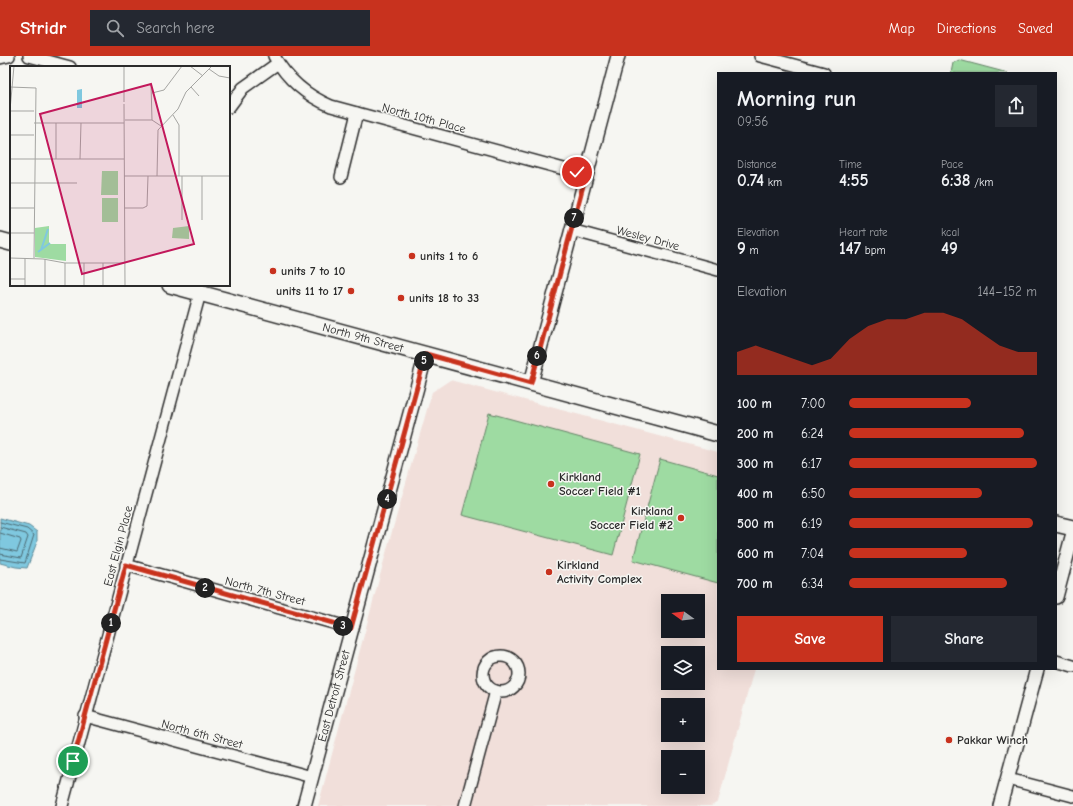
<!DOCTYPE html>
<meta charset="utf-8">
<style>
body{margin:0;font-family:"Comic Neue",sans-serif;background:#242831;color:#f1f3f6;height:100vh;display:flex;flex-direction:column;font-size:15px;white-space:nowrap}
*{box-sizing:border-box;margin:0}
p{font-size:13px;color:#9ea1a6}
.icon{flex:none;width:22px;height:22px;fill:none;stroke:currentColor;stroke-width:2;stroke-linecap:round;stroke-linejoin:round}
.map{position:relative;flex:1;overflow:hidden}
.side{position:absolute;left:717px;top:16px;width:340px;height:598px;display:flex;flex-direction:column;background:#171b24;border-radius:0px;box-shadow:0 4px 16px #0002}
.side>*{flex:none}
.needle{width:26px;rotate:285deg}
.fabs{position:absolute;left:661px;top:538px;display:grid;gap:8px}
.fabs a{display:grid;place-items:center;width:44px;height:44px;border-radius:0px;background:#171b24;box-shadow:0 4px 16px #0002;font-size:20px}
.pin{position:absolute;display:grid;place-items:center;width:34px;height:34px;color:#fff;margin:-17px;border:2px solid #fff;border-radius:50%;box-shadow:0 1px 4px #0007}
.km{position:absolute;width:20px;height:20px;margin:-10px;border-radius:50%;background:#222;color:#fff;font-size:11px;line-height:20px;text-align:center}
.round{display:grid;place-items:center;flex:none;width:42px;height:42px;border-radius:0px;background:#242831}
.overview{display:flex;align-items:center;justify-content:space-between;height:68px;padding:0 20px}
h1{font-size:22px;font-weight:800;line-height:30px}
.stats{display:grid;grid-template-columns:repeat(3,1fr);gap:6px;height:68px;padding:4px 20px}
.stats div{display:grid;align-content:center}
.stats b{font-size:17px;font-weight:800}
.stats small{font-size:11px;font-weight:400}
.stats p{font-size:11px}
.chart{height:112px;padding:8px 20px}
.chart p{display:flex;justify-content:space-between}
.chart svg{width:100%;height:72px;margin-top:4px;fill:#c8321e;opacity:.7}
.primary-button{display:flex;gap:8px;margin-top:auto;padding:8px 20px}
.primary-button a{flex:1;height:46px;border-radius:0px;background:#c8321e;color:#fff;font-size:16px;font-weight:800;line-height:46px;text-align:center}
.primary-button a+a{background:#242831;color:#f1f3f6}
ul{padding:0 20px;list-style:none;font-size:13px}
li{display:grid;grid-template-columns:64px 48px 1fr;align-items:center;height:30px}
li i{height:10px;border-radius:5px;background:#c8321e}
header{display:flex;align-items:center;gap:24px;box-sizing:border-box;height:56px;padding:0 20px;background:#c8321e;color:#fff}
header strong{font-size:19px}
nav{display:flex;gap:22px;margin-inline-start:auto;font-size:14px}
.search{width:280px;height:36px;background:#242831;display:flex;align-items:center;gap:10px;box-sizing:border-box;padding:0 14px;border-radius:0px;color:#9ea1a6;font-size:15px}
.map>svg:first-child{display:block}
.built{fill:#f1dfda;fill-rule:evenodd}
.green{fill:#9edba2;stroke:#648366}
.water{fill:#7fc8df;stroke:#5d8997}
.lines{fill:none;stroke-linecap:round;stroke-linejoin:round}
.shore{stroke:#4d6a73;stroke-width:1}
.minor-casing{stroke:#2b2b2b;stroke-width:14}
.tertiary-casing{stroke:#2b2b2b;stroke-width:16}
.secondary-casing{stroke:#2b2b2b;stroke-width:18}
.minor{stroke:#f6f6f2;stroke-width:11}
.tertiary{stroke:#f6f6f2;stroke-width:13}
.secondary{stroke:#f6f6f2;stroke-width:15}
.route-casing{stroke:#fff;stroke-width:8}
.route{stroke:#c8321e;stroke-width:5}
.poi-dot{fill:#c8321e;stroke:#f6f6f2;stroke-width:1.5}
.labels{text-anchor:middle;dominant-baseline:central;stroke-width:3;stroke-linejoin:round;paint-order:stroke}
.street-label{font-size:12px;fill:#2b2b2b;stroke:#f6f6f2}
.poi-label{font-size:12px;font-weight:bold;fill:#2b2b2b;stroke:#f6f6f2;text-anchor:start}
.inset-river{fill:none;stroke:#7fc8df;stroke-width:2}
.inset-road{fill:none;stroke:#a5a5a2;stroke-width:1}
.view{fill:#c2185b;fill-opacity:0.15;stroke:#c2185b;stroke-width:2}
.inset-edge{fill:none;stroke:#2b2b2b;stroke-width:2}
</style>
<header>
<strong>Stridr</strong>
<div class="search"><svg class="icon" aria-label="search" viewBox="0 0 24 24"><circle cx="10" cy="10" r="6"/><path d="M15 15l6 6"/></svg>Search here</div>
<nav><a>Map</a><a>Directions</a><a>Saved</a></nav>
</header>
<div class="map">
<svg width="1073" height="750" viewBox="0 0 1073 750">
<rect width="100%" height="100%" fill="#f6f6f2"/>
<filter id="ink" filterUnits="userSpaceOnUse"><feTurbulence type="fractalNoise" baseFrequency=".025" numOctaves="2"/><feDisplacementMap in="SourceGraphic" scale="8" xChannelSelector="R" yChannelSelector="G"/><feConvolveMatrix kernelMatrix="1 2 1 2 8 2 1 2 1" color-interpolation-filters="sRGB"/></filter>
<g filter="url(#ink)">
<!-- built -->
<path class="built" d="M450 324 718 396V613H754L718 746 711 750H318L389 486 432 336ZM668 545H698V575H668ZM668 597H698V627H668ZM668 649H698V679H668ZM668 701H698V731H668Z"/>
<!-- green -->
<g class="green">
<path d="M959 4 1008 17H951L953 7Z"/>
<path d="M489 357 640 398 613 499 462 459Z"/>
<path d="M660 403 718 419V527L633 504Z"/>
</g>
<!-- water -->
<path class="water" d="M0 462 29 470 37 476V486L27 512 16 511 0 507Z"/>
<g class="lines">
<!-- shore -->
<g class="shore">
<path d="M0 466 27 473 34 479 25 507 0 503"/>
<path d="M0 471 26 478 28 481 21 502 0 498"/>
<path d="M0 477 20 483 21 485 17 496 0 492"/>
</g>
<defs>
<g id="minor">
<path d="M29 0 70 11"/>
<path d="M274 0C287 23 307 40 331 50L586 119"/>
<path d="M760 0 824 17"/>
<path d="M0 2 9 0"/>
<path d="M229 51 243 32 278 7"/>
<path d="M341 121 357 57"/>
<path d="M571 174 718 214"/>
<path d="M126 509 351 572"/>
<circle cx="501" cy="618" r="18"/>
<path d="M1056 605 1073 610"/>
<path d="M85 660 312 721"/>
<path d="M1008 723 1073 740"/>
<path d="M62 750 200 237"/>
<path d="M465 750 496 635"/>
</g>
<g id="tertiary">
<path d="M531 327 618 0"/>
<path d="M1056 541 1073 477"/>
<path id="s1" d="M304 750 426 298"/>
<path d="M1000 750 1037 613"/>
</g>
<g id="secondary">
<path d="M0 184 11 187"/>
<path id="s2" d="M170 229 718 378"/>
<path d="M1056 468 1073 472"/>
</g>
</defs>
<!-- minor casing -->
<use href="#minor" class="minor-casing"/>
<!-- tertiary casing -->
<use href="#tertiary" class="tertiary-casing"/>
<!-- secondary casing -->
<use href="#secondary" class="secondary-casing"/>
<!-- minor -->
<use href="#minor" class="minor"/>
<!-- tertiary -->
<use href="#tertiary" class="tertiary"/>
<!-- secondary -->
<use href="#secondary" class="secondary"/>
</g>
</g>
<g class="lines" filter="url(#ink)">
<defs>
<path id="route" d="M73 705 126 509 351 572 426 298 531 327 586 118 577 116"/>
</defs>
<!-- route casing -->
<use href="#route" class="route-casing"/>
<!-- route -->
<use href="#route" class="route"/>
</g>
<!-- markers -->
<g class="poi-dot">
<circle cx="412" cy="200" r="4"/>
<circle cx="273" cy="215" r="4"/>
<circle cx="351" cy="235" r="4"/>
<circle cx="401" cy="242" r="4"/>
<circle cx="551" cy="428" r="4"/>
<circle cx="681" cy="462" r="4"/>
<circle cx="549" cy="516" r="4"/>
<circle cx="949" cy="684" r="4"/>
</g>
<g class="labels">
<!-- street labels -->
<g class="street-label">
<text transform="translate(424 62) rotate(15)">North 10th Place</text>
<text transform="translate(648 182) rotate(15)">Wesley Drive</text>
<text stroke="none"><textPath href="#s2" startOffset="200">North 9th Street</textPath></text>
<text transform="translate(118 490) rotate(-75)">East Elgin Place</text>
<text transform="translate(265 535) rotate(15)">North 7th Street</text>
<text stroke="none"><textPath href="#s1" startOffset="114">East Detroit Street</textPath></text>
<text transform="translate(202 678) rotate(15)">North 6th Street</text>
</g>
<!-- poi labels -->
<g class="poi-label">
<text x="420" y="200">units 1 to 6</text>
<text x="281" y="215">units 7 to 10</text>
<text x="343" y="235" text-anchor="end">units 11 to 17</text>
<text x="409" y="242">units 18 to 33</text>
<text x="559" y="421">Kirkland<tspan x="559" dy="14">Soccer Field #1</tspan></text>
<text x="673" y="455" text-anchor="end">Kirkland<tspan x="673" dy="14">Soccer Field #2</tspan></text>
<text x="557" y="509">Kirkland<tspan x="557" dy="14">Activity Complex</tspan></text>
<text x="957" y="684">Pakkar Winch</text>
</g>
</g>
<!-- overview -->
<g transform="translate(10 10)">
<rect width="220" height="220" fill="#f6f6f2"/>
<path d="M92 105H108V129H91ZM92 132H108V156H92ZM39 160V178H56V195L25 191V162ZM179 160V173L162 172 163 162Z" fill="#9edba2"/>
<path d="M72 23V42H67V24Z" fill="#7fc8df"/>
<path class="inset-river" d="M31 184 38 163M28 186 40 177"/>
<path class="inset-road" d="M180 0 193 10M199 3 209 10 220 12M141 18 142 54M0 21 26 22 24 192M181 21 189 30M142 27 154 24 172 0M114 36V0M114 38 115 220M0 44 4 0M0 45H24M163 49 169 59V110M115 54H142L151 60M24 57H114M0 69H24M0 93H114M46 93V57M70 93 71 57M114 110H220M147 110 148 64 168 43 176 26 202 0M172 110V154M0 117H67M0 142H24M114 142H133L137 140 138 110M192 154V110M0 167H24M0 192 33 193 55 197H114M74 197V220M93 197V220M0 213H15M15 220V192M35 220V193M55 220V197"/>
<path class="view" d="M141 18 184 178 72 208 30 48Z"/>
<rect width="220" height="220" class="inset-edge"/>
</g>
</svg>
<div class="fabs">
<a><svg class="needle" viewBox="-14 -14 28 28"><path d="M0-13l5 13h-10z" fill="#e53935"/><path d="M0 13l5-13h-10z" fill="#9ea1a6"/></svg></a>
<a><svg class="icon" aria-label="layers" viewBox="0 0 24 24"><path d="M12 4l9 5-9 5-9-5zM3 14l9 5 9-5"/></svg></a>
<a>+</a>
<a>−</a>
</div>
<div class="pin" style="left:73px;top:705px;background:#1e9e55"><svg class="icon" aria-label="arrive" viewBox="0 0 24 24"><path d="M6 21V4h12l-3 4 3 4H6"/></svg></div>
<div class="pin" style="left:577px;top:116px;background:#d93025"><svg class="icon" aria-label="check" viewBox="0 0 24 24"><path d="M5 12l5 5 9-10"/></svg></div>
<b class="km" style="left:111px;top:567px">1</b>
<b class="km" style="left:205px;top:532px">2</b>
<b class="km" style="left:343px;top:570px">3</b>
<b class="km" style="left:387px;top:443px">4</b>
<b class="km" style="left:424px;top:305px">5</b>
<b class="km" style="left:537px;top:300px">6</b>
<b class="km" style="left:574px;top:162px">7</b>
<section class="side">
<div class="overview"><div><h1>Morning run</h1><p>09:56</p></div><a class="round"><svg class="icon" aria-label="share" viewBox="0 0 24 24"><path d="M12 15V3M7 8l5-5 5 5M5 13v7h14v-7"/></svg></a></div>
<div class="stats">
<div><p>Distance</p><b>0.74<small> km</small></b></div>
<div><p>Time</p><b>4:55</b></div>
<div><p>Pace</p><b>6:38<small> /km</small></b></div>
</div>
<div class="stats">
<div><p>Elevation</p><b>9<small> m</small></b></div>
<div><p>Heart rate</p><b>147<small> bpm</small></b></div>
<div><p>kcal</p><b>49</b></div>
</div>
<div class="chart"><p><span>Elevation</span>144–152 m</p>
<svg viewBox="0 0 160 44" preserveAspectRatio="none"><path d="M0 44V30L10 26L20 30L30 34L40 38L50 34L60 22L70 14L80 10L90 10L100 6L110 6L120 10L130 18L140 26L150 30L160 30V44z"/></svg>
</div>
<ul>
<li><b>100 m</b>7:00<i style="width:65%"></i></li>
<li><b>200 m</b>6:24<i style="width:93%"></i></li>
<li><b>300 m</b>6:17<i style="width:100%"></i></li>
<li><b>400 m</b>6:50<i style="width:71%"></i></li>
<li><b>500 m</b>6:19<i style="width:98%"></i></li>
<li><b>600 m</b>7:04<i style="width:63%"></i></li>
<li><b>700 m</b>6:34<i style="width:84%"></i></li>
</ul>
<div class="primary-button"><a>Save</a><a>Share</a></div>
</section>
</div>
